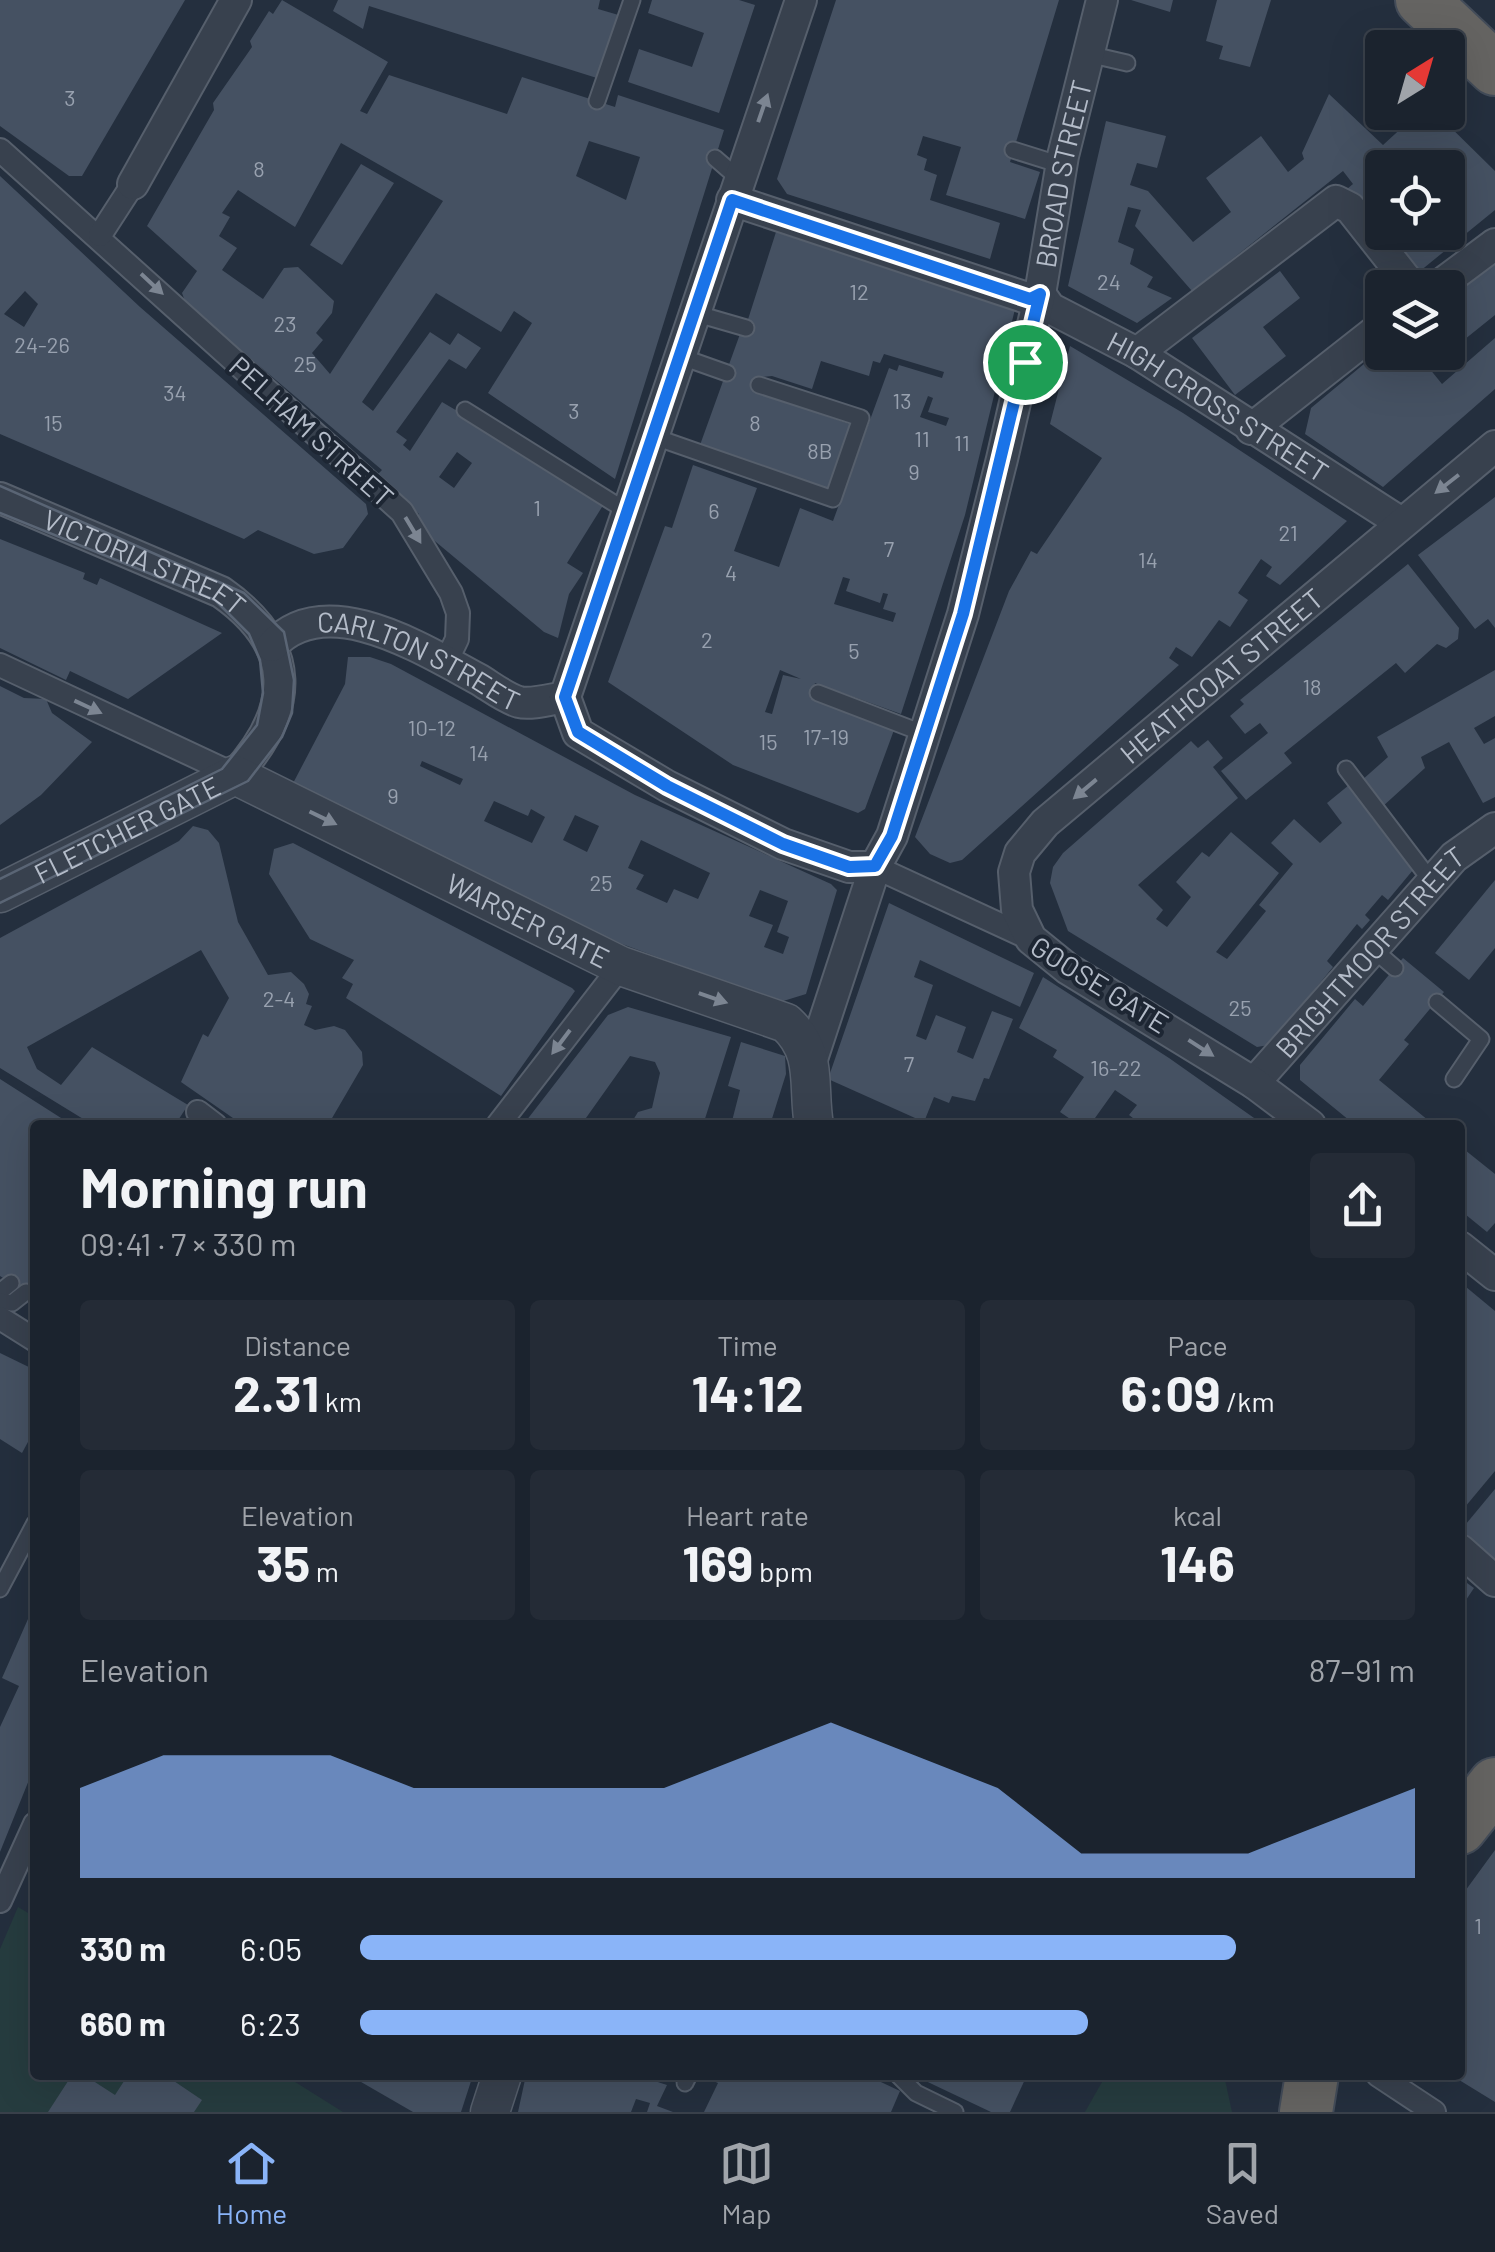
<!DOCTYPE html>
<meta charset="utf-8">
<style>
body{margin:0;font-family:Barlow,sans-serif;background:#242b36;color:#f1f3f6;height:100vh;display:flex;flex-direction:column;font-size:38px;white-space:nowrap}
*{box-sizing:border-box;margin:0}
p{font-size:32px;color:#a0a4aa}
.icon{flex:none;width:55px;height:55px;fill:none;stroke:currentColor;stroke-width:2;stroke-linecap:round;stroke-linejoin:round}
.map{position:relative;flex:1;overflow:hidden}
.sheet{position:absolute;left:30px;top:1120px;width:1435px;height:960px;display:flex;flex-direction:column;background:#1b232e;border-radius:10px;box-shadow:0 10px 40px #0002,0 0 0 2px #39404a}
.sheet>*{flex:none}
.needle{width:65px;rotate:37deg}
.buttons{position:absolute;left:1365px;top:30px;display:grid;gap:20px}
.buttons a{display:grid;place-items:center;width:100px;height:100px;border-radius:10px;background:#1b232e;box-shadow:0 10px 40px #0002,0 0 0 2px #39404a;font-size:50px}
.pin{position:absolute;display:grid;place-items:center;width:85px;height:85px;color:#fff;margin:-42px;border:5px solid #fff;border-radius:50%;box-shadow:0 2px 10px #0007}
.round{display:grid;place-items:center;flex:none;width:105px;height:105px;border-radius:10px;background:#242b36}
.overview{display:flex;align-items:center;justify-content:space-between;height:170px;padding:0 50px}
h1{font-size:55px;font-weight:700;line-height:75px}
.figures{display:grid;grid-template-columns:repeat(3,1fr);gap:15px;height:170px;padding:10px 50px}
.figures div{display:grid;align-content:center;border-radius:10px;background:#242b36;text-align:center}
.figures b{font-size:50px;font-weight:700}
.figures small{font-size:28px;font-weight:400}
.figures p{font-size:28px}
.chart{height:280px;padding:20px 50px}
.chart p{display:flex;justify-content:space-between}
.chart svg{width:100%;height:180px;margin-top:10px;fill:#8ab4f8;opacity:.7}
ul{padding:0 50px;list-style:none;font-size:32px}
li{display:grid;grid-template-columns:160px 120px 1fr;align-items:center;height:75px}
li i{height:25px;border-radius:12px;background:#8ab4f8}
.tab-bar{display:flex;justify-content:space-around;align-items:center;height:140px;border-top:2px solid #39404a;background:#1b232e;font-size:28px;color:#a0a4aa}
.tab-bar a{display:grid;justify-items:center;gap:5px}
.tab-bar .current{color:#8ab4f8}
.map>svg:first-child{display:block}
.green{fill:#263c3f}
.building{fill:#455162;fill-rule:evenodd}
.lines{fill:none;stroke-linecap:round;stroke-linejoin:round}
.service-casing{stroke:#565f6c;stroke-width:19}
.pedestrian-casing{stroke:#565f6c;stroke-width:26}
.minor-casing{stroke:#565f6c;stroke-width:34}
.tertiary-casing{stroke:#565f6c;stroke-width:41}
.trunk-casing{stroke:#434c59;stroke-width:56}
.service{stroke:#38414e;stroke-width:15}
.pedestrian{stroke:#38414e;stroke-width:22}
.minor{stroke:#38414e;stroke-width:30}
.tertiary{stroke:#38414e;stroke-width:38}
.trunk{stroke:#656462;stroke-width:52}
.tram{stroke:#5a6575;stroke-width:2.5}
.oneway{fill:#7c8592}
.route-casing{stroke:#fff;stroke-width:20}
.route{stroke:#1a73e8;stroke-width:12}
.labels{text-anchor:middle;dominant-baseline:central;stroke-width:8;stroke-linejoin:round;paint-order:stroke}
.number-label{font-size:22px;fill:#98a1af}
.street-label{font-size:28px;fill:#b4bcc9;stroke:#1d2633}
</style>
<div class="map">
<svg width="1495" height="2112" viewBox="0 0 1495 2112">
<rect width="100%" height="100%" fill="#242f3e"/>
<!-- green -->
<g class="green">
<path d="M18 1907 35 1917V2075H284L343 2112H0V1949Z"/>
<path d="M1106 2075H1224L1232 2112H1085Z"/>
</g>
<!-- building -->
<g class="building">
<path d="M0 0H185L82 176H69L0 126Z"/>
<path d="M282 0 388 62 360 111 367 114 389 75 507 114 522 77 615 107 618 95 724 130 615 479 488 393 532 323 514 311 501 332 436 293 362 402 373 411 430 332 450 345 458 333 481 348 466 369 449 359 396 432 407 440 403 445 410 451 442 402 607 499 567 563 583 573 569 594 558 638 544 632 412 522 419 514 376 476 382 470 186 304 182 293 197 271 147 226 214 110 213 103 252 47 250 41 269 11 273 14ZM589 141 640 157 626 200 576 176ZM341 143 443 201 330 374 312 353 323 340 316 333 332 313 334 301 298 267 284 268 263 299 222 270 237 248 219 236 230 217 222 213 238 190 295 227ZM457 452 472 463 454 488 439 477Z"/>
<path d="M338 0H600L598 9 622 16 600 79 369 6 363 29 333 11Z"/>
<path d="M652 0H739L755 5 719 113 628 82 639 49 692 67 704 33 648 13Z"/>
<path d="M836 0H1059L1010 162 1040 172 1025 219 946 195 961 147 923 136 917 155 927 159 924 170 937 175 930 200 1000 223 990 259 787 194 777 179Z"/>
<path d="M1131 0H1173L1170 12Z"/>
<path d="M1217 0H1271L1250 67 1219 59 1223 46 1206 41Z"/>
<path d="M1329 94 1383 145 1419 112H1435L1495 171V210L1414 276 1347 189 1353 184 1343 171 1192 291 1135 226 1141 210 1128 207 1118 242 1134 249 1130 264 1153 277 1147 287 1172 298 1137 323 1068 286 1106 121 1166 136 1157 168 1137 163 1130 185 1148 191 1193 242 1231 212 1206 178 1261 136 1288 172 1304 159 1302 153ZM1382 168H1448V232H1382Z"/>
<path d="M361 164 394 183 342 265 310 245Z"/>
<path d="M0 176 140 307 366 504 368 514 343 548 314 554 258 530 244 539 0 434ZM25 291 38 304 24 327 4 314Z"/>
<path d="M776 232 1015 309 965 515 901 714 815 683 810 698 894 730 865 809 858 813 733 765 608 682 665 526 672 528 693 465 757 488 734 551 779 567 800 508 833 521 889 368 897 371 899 365 942 378 944 372 884 354 880 363 873 361 869 376 821 361 812 389 772 376 762 377 757 392 855 426 833 490 700 445 740 334 743 335ZM928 396 933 398 928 412 949 418 946 426 920 417ZM843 577 850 579 846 591 880 603 883 593 888 594 883 609 896 613 893 622 834 604ZM780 670 801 679 783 675 772 714 765 712Z"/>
<path d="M1495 259V315L1429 368 1442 384 1495 338V389L1383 487 1305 434 1311 408 1382 349V352H1448V297Z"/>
<path d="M1280 271 1300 298 1263 327 1286 356 1235 395 1192 338Z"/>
<path d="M1070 346 1183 413 1347 521 1280 585 1266 576 1272 567 1261 559 1238 593 1248 600 1230 627 1219 620 1192 657 1176 647 1169 658 1179 665 1159 683 962 860 950 863 930 854 915 837 1009 591 1031 551 1037 554 1102 458 1050 424Z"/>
<path d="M1495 497V628L1488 619 1475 629 1418 555Z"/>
<path d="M0 539 85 573 83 579 97 585 100 578 222 633 128 699 70 671 66 680 0 648Z"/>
<path d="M1408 564 1459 628 1458 639 1446 648 1437 644 1405 673 1396 663 1284 753 1292 763 1246 800 1221 771 1268 733 1260 723 1245 734 1230 716 1244 704 1240 700Z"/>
<path d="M348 657H370L391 664 635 795 831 884 837 890 806 994 780 1002 622 944 290 789 345 684ZM422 761 463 779 460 785 420 766ZM494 801 528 816 531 809 545 817 532 843 484 821ZM575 815 599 826 587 852 563 840ZM641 840 710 873 698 899 674 889 667 903 636 889 644 875 628 868ZM760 890 788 901 777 932 789 937 783 954 764 947 773 925 749 916Z"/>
<path d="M1495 670V716L1474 728 1484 744 1495 738V797L1483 803 1449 742 1421 757 1425 768 1371 817 1413 870 1388 900 1382 895 1365 915 1370 920 1362 929 1357 924 1327 961 1333 967 1269 1045 1257 1047 1068 931 1050 883 1053 867 1063 853 1191 741 1198 748 1208 740 1223 758 1213 767 1238 798 1138 885 1163 910 1156 919 1167 927 1191 897 1176 882 1202 852 1209 857 1231 832 1279 873 1216 952 1227 959 1266 911 1259 905 1293 864 1271 843 1294 819 1320 843 1342 823 1327 803 1349 785 1352 789 1388 757 1377 737Z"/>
<path d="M0 686 24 698 46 699 52 713 92 742 41 795 0 825Z"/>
<path d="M193 826 208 830 219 843 238 922 268 975 291 972 304 984 309 994 306 1004 312 1006 304 1025 315 1030 334 1026 345 1030 362 1052 363 1065 328 1125H243L181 1082 203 1034 208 1037 229 998 201 950 27 1047 37 1069 61 1085 92 1047 188 1105 175 1125H93L0 1068V938L179 841Z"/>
<path d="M293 843 572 988 575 991 501 1096 346 998 353 984 342 978 354 960 310 939 269 874 274 849Z"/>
<path d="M1495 880V948L1469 980 1435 953Z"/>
<path d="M889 903 1034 973 1020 1007 920 960 914 977 933 985 916 1036 926 1040 936 1015 966 1027 957 1052 973 1059 992 1011 1013 1019 989 1079 984 1078 975 1101 952 1096 949 1103 934 1097 924 1122 828 1079Z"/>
<path d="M1403 958 1444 992 1404 1040 1409 1044 1379 1080 1434 1125H1355L1300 1080V1065L1355 999 1363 1006Z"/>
<path d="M1043 977 1169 1058 1264 1125H1142L1129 1115 1137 1105 1115 1090 1090 1125H1079L1060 1112 1084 1077 1053 1057 1057 1050 1019 1028Z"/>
<path d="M628 1007 731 1037 703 1125H630L638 1112 652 1108 660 1073 655 1062 630 1056 581 1125H523L608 1015Z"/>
<path d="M741 1042 785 1056 786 1074 770 1125H731L740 1090 728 1086Z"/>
<path d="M0 1079 72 1125H35V1298L0 1276Z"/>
<path d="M1460 1146 1495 1174V1223L1487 1232 1460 1210Z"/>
<path d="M1460 1282 1495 1311V1471L1460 1513Z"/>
<path d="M0 1353 35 1370V1429L22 1453 0 1439Z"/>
<path d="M1495 1489V1560L1461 1530Z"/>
<path d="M1460 1578 1474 1588 1460 1609Z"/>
<path d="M28 1619 35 1623V1765L0 1852V1727L19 1686 2 1678Z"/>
<path d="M1495 1850V2102L1451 2075H1460V1898Z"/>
<path d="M72 2075H84L115 2095 128 2075H165L202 2100 194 2112H48Z"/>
<path d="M349 2075H473L461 2112H413Z"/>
<path d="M526 2075H636L667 2085 657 2106 673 2112H647L650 2103 636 2099 631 2112H518Z"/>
<path d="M700 2075H866L900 2091 891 2112H704L718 2083Z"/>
<path d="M913 2075H1027L1010 2112H991Z"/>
</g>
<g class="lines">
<defs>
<g id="service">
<path d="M1088 54 1127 63"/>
<path d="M597 101 632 0"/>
<path d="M1013 150 1061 165"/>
<path d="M715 158 738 178"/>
<path d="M694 313 746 328"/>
<path d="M679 356 727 373"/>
<path d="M465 410 628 512"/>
<path d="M652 436 833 499 861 418 759 385"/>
<path d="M818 693 925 734"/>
<path d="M1346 769 1432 882"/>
<path d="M1373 949 1395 968"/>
<path d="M1437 1002 1481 1039 1454 1079"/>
<path d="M0 1292 11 1283"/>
<path d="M0 1301 12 1303 26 1292"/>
<path d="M0 1589 35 1523"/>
<path d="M898 2075 916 2093 955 2112"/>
<path d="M685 2083 689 2075"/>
</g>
<g id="pedestrian">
<path d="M0 150 402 512 451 593 458 613 457 639 446 662"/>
<path d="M100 235 133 184"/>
<path d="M0 665 235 775"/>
<path d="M875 867 1031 939"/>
<path d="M198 1112 215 1125"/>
<path d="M498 1125 621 966"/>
<path d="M0 1318 35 1340"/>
<path d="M0 1901 35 1824"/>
<path d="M1378 2075 1434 2112"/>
</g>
<g id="minor">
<path d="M133 184 236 0"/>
<path d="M732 200 1030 299 1040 294"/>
<path d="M1436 288 1495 244"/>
<path id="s1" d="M1040 294 1050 308 1137 353 1400 522"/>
<path d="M1137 353 1336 201 1350 208 1413 288"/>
<path d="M1251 429 1382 326"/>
<path id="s2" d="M0 498 221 592C298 646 295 709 235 775"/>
<path id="s3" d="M272 646C325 587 422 649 478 679 490 686 505 698 519 702 531 705 552 699 565 697"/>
<path d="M565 697 801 0"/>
<path d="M565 697 578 733 667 786 783 844 849 867H875"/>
<path id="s4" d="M811 1062 875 867 892 836 963 614 1002 459 1040 294 1063 156 1102 0"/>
<path id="s5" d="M1254 1083 1454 857 1495 828"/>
<path id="s6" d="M1310 1125 1254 1083 1068 969 1031 939 1017 910 1014 872 1020 853 1045 823 1495 446"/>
<path d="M1460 1247 1495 1275"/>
<path d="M1460 1550 1495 1581"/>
</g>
<g id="tertiary">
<path id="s7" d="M0 893 235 775 621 966 786 1023C819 1053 807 1086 814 1125"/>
<path d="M490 2112 502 2075"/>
</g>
<g id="trunk">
<path d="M1422 0 1495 69"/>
<path d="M1460 1828 1495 1784"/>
<path d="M1306 2112 1312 2075"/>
</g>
</defs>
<!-- service casing -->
<use href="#service" class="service-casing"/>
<!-- pedestrian casing -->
<use href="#pedestrian" class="pedestrian-casing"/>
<!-- minor casing -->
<use href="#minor" class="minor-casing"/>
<!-- tertiary casing -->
<use href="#tertiary" class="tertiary-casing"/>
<!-- trunk casing -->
<use href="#trunk" class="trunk-casing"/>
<!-- service -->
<use href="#service" class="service"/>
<!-- pedestrian -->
<use href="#pedestrian" class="pedestrian"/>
<!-- minor -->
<use href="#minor" class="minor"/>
<!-- tertiary -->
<use href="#tertiary" class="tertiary"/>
<!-- trunk -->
<use href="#trunk" class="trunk"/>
<!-- tram -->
<g class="tram">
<path d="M0 486 244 593 284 632 294 680 292 713 282 737 248 781 0 903"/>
<path d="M0 513 215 600 249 634 260 660 263 693 257 725 222 769 0 879"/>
</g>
</g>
<!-- one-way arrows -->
<defs><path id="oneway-solid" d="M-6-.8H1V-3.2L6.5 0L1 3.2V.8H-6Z" transform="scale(2.5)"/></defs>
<g class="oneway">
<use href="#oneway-solid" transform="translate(763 108) rotate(-71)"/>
<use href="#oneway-solid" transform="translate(152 284) rotate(43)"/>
<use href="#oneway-solid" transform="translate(1447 484) rotate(142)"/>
<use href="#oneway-solid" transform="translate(413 530) rotate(59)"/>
<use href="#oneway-solid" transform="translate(88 707) rotate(25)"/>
<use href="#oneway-solid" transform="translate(1085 789) rotate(140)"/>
<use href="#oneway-solid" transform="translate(323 818) rotate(26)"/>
<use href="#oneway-solid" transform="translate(713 998) rotate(19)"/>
<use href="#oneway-solid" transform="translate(561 1042) rotate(127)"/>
<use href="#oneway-solid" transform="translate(1201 1048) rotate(33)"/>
</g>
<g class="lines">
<defs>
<path id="route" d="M732 200 1030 299 1040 294 963 614 892 836 875 866 849 867 783 844 667 786 578 732 565 697Z"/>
</defs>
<!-- route casing -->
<use href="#route" class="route-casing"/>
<!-- route -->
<use href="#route" class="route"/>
</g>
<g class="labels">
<!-- number labels -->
<g class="number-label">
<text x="70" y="97">3</text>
<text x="259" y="168">8</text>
<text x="1109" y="281">24</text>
<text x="859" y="291">12</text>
<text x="285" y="323">23</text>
<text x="42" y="344">24-26</text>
<text x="305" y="363">25</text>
<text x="175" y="392">34</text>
<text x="902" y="400">13</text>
<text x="574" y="410">3</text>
<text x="53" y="422">15</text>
<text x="755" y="422">8</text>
<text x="922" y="438">11</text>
<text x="962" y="442">11</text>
<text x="820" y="450">8B</text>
<text x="914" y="471">9</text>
<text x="537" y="507">1</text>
<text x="714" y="510">6</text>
<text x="1288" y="532">21</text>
<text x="889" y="548">7</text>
<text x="1148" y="559">14</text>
<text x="731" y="572">4</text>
<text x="707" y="639">2</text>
<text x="854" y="650">5</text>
<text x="1312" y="686">18</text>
<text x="432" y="727">10-12</text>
<text x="826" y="736">17-19</text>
<text x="768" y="741">15</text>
<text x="479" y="752">14</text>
<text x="393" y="795">9</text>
<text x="601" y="882">25</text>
<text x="279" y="998">2-4</text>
<text x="1240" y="1007">25</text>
<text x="909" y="1063">7</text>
<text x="1116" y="1067">16-22</text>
<text x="1478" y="1925">1</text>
</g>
<!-- street labels -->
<g class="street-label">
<text stroke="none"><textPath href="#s4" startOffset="925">BROAD STREET</textPath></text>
<text stroke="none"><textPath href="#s1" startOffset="212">HIGH CROSS STREET</textPath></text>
<text transform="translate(312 431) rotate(42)">PELHAM STREET</text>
<text stroke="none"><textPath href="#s2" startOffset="158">VICTORIA STREET</textPath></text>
<text stroke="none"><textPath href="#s3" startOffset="162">CARLTON STREET</textPath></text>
<text stroke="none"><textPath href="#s6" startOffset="695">HEATHCOAT STREET</textPath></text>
<text stroke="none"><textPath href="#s7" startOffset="142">FLETCHER GATE</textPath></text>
<text stroke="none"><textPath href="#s7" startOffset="590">WARSER GATE</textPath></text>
<text stroke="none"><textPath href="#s5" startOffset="175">BRIGHTMOOR STREET</textPath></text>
<text transform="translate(1100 984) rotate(32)">GOOSE GATE</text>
</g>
</g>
</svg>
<div class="buttons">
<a><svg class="needle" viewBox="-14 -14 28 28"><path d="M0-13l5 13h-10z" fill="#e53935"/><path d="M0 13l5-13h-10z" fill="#a0a4aa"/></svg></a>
<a><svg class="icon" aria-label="locate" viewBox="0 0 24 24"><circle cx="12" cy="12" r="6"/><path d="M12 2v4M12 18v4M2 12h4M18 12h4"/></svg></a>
<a><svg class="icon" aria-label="layers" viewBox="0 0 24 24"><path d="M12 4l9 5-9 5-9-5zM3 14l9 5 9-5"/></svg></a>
</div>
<div class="pin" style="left:1025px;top:362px;background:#1e9e55"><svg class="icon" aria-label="arrive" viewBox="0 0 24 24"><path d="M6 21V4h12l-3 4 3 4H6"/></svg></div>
<section class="sheet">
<div class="overview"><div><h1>Morning run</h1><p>09:41 · 7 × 330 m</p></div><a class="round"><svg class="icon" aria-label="share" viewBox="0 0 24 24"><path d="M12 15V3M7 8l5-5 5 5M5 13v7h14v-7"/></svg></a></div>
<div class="figures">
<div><p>Distance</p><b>2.31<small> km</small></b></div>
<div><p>Time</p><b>14:12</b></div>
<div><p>Pace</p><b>6:09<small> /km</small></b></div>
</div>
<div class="figures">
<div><p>Elevation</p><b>35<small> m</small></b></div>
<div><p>Heart rate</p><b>169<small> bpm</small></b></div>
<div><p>kcal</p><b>146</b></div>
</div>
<div class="chart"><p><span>Elevation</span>87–91 m</p>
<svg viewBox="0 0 160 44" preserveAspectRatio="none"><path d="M0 44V22L10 14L20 14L30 14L40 22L50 22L60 22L70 22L80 14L90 6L100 14L110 22L120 38L130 38L140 38L150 30L160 22V44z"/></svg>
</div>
<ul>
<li><b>330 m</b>6:05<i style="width:83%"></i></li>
<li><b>660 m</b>6:23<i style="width:69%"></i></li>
</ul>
</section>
</div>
<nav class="tab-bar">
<a class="current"><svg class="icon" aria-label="home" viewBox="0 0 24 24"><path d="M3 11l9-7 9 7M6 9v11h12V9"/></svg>Home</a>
<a><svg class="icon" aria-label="map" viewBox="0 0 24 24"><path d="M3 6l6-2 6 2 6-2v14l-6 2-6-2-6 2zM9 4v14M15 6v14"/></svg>Map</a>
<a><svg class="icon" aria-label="saved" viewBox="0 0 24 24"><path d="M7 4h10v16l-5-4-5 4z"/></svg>Saved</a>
</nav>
